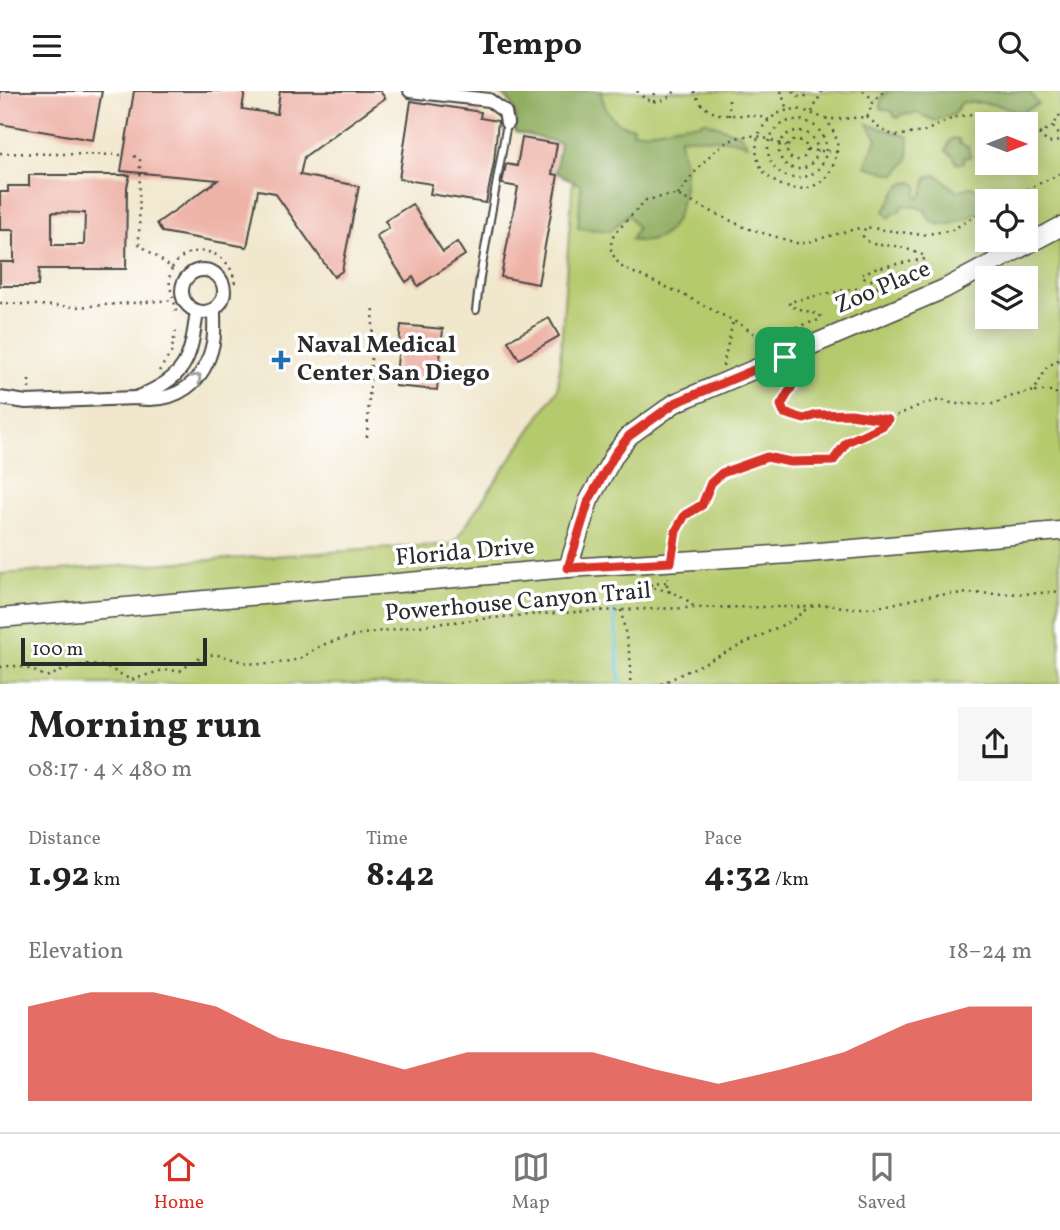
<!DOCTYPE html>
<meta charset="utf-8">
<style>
body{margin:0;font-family:Vollkorn,serif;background:#f6f6f6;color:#222;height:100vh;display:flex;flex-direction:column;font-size:26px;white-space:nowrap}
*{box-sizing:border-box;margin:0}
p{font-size:23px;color:#767676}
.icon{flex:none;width:38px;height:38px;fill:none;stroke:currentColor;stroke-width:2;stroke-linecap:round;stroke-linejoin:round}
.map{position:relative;height:593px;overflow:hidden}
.drawer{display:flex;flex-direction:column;background:#fff;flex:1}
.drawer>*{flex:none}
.needle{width:46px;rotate:90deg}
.buttons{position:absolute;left:975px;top:21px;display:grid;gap:14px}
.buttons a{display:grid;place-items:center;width:63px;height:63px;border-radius:0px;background:#fff;box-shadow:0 4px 18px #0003;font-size:35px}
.scale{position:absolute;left:21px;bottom:18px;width:186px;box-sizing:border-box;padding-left:7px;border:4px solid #2b2b2b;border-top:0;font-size:19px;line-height:24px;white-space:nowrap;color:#2b2b2b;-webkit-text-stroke:5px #fff;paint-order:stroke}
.pin{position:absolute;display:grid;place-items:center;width:60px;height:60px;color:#fff;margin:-30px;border-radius:14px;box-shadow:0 4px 10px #0006}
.round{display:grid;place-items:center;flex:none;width:74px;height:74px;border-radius:0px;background:#f6f6f6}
.headline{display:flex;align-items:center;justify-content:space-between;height:119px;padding:0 28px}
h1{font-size:38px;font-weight:700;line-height:52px}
.figures{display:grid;grid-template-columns:repeat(3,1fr);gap:10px;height:119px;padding:7px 28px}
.figures div{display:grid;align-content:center}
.figures b{font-size:35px;font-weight:700}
.figures small{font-size:19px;font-weight:400}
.figures p{font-size:19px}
.chart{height:196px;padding:14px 28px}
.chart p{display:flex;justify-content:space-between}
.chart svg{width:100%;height:126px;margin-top:7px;fill:#d93025;opacity:.7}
header{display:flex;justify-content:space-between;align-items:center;height:91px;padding:0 28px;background:#fff;font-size:32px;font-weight:700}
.dock{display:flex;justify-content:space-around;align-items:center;height:98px;border-top:2px solid #e0e0e0;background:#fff;font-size:19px;color:#767676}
.dock a{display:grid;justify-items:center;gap:4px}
.dock .on{color:#d93025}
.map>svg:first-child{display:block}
.green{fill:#b5c96d;stroke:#707a4c;stroke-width:2;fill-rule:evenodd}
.forest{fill:#90ad60;stroke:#5e6c46;stroke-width:2}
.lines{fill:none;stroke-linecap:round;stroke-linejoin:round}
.stream{stroke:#5ec1dc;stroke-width:3.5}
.building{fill:#eeb3a7;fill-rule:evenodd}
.lane-casing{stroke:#494743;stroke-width:10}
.street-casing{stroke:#494743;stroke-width:16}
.secondary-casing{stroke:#494743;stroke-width:21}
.path{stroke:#494743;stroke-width:2.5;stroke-dasharray:2 5;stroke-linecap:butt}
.lane{stroke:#fff;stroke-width:6}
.street{stroke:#fff;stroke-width:12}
.secondary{stroke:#fff;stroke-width:18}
.oneway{stroke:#a0a0a0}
.route-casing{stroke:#fff;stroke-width:14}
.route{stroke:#d93025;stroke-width:9}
.poi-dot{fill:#1f6fb2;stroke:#fff;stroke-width:2.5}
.labels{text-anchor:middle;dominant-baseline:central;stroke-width:7;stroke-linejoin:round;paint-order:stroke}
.street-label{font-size:24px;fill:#2b2b2b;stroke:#fff}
.poi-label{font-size:24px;font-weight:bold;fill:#2b2b2b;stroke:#fff;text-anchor:start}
</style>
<header><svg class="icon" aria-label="menu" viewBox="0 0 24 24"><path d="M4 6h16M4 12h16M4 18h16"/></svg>Tempo<svg class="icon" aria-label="search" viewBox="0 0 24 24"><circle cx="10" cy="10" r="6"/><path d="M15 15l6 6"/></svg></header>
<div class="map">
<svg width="1060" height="593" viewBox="0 0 1060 593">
<rect width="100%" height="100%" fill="#fff"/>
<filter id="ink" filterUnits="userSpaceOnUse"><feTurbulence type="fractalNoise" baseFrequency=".0143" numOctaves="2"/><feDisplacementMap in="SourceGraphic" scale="14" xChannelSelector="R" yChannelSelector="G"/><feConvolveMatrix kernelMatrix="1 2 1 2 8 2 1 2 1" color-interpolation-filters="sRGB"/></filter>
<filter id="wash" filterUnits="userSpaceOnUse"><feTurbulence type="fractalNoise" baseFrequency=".00686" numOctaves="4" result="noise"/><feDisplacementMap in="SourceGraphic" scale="28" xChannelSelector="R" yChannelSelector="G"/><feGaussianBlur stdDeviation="1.57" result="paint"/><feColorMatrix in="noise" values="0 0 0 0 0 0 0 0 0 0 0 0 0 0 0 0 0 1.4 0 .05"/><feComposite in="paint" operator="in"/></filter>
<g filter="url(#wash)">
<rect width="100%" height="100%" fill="#f1e7cd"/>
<!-- green -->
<path class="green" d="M575 0H1060V593H0V483L453 453 558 298 574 72ZM987 33H1026V72H987ZM987 110H1026V149H987ZM987 187H1026V226H987Z"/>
<!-- forest -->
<g class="forest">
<path d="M494 0H601C603 17 613 36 633 36L632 41C658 42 677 31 701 33L702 30H704L741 44 748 54 734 49 680 46C680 57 685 68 685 78 684 113 677 158 631 149L637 137 628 123 610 140 578 137 581 94 555 81 560 52 515 41C517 23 514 6 494 0Z"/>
<path d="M888 0H1029L1038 13 1018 23C1007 13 976 10 961 12L954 23 935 30 915 21 914 23H901L898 27 895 26 892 20 881 18V7Z"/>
<path d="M868 33 909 46 908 68 896 84 865 75 877 48Z"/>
<path d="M954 47 959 48V52L968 56 970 66H965L964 71 957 73 954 66 946 60 950 49Z"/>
<path d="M937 84 957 100 971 96 987 99 984 108 987 116C970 127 933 148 925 119L917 116 903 114 899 121 895 122 889 127 884 120C894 108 895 91 913 91L919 96 916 104 918 107 923 103 927 86Z"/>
</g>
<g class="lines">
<!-- stream -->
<path class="stream" d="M614 519 620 593"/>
</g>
<g id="blocks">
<!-- building -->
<g class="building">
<path d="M0 0H102L93 49 0 33Z"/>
<path d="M134 0H245L242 18 277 23 280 0H380L385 7 304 66 300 84 359 95 342 180 334 186 275 102 258 99 247 156 162 141 157 132 218 89 121 80Z"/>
<path d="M411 10 481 21 480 27 498 30 494 71 486 112 430 103 432 93 399 88Z"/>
<path d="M522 47 557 53 552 83 558 84 538 193 501 186 518 96 502 93 506 73 517 75Z"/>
<path d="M29 84H130L127 96 126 178H39L38 195H0V171H14V139H0V101H8V95H29ZM52 121 85 122 84 154H52Z"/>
<path d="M412 113 443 161 457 151 465 164 418 195 413 186 406 191 376 145 389 137 385 130Z"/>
<path d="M549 227 559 245 519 268 508 250Z"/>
<path d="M401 234 443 238 437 299 395 295Z"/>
</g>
</g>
</g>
<g filter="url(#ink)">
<use href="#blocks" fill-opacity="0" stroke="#494743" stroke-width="2"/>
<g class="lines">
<defs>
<path id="lane" d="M476 219 480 186 507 32"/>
<g id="street">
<path d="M410 0 489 9 505 21 507 32"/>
<circle cx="203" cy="200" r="21"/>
<path d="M0 307 26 311 136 307C176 313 205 292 213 252 215 242 214 229 214 219"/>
<path d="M136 307C186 285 190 273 197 220"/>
</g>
<g id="secondary">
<path d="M568 477 589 409 615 363 629 345 675 312 944 198 1060 136"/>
<path d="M0 527 568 477 807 462 1060 440"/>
</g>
</defs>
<!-- lane casing -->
<use href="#lane" class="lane-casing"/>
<!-- street casing -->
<use href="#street" class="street-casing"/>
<!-- secondary casing -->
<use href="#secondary" class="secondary-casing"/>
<!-- path -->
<g class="path">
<path d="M637 0C648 14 664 14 675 0"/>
<path d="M694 0C709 38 742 16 769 29"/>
<path d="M781 0 787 19"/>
<path d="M793 0C797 8 806 8 811 0"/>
<path d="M863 0 874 9"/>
<path d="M654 11 655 0"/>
<path d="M812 21 822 0"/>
<path d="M1060 24 1053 35 1060 45"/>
<path d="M729 25V9"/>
<path d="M867 26 884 40 895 45 923 41 953 27 980 21 1005 25 1018 33"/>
<path d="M826 27C830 35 836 43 837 52 838 57 837 63 835 68 823 120 744 98 758 46 762 32 776 21 789 19 804 16 811 24 825 27 837 30 854 26 867 26L874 9 884 0"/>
<circle cx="797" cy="58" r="29"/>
<path d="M1026 38 1039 43 1053 35"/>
<circle cx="798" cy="59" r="19"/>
<path d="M1039 43 1048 52 1060 50"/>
<circle cx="797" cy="59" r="10"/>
<path d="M807 59 837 61"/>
<path d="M0 62 125 64"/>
<path d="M134 65 140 68 139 153 172 177C165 194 175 205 176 221"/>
<path d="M678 104C697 78 721 41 757 45 767 47 778 52 788 56"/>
<path d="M1001 110 1060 83"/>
<path d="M172 177C192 146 235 161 235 196"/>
<path d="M0 212 77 216 174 209"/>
<path d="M782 250 778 244 779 241 819 229 821 227 820 224 790 215 789 211 844 199 878 196 879 191 864 187 861 184 875 177 925 168 923 164C914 161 904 156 895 155 882 153 871 157 863 145L865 136 922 144 952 139 987 118"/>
<path d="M771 255 743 235 682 203 623 177 615 168 610 156 614 143 646 109 667 105 677 104 746 137 800 153 863 136"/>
<path d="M723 275 733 230"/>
<path d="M159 280 171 262 176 239"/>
<path d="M790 281 794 292 781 314 784 322 804 328 817 324 851 323 888 329"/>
<path d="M29 289V299"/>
<path d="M1035 300H1054L1060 307"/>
<path d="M367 346 374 214"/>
<path d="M672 455 676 440 685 424 702 414 711 392 722 382 767 366 790 371 833 370 847 351 882 335 891 327 925 312 941 309 955 313H994L1009 306 1034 300 1047 276 1060 268"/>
<path d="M668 486 667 494 670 502"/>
<path d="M647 496C663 498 684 503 694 516"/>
<path d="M621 519 631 572 630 593"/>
<path d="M602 520C610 503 649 493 667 491"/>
<path d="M0 576C19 573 29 577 46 586 86 571 92 566 131 589L163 579 180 580C220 550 218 570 258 573 269 574 284 571 295 569 304 567 310 560 318 556 333 549 354 545 369 542 515 519 662 516 809 516 831 511 837 517 857 517 883 518 910 507 936 504 978 500 1019 506 1060 500"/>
<path d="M661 593 791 530 809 516"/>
</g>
<!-- lane -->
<use href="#lane" class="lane"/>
<!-- street -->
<use href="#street" class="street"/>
<!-- secondary -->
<use href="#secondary" class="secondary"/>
</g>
<!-- one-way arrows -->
<defs><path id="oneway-chevron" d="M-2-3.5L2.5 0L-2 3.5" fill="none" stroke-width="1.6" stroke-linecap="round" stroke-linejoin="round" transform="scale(1.75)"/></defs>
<use class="oneway" href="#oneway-chevron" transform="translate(197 287) rotate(-47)"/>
</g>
<g class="lines" filter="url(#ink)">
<defs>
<path id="route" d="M785 266 794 292 781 314 784 322 804 328 817 324 851 323 888 329 882 335 847 351 833 370 790 371 767 366 722 382 711 392 702 414 685 424 676 440 671 471 568 477 589 409 615 363 629 345 675 312Z"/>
</defs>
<!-- route casing -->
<use href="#route" class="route-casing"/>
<!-- route -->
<use href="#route" class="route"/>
</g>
<!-- markers -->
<path class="poi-dot" d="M277.5 258.5h7v7h7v7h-7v7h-7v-7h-7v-7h7z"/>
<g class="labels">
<!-- street labels -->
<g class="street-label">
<text transform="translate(883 197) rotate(-23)">Zoo Place</text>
<text transform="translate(465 462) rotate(-5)">Florida Drive</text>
<text transform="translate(518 512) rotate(-5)">Powerhouse Canyon Trail</text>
</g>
<!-- poi labels -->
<g class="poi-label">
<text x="297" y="255">Naval Medical<tspan x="297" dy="28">Center San Diego</tspan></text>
</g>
</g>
</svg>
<div class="buttons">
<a><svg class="needle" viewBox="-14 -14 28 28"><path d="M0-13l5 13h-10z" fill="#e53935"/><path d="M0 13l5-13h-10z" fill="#767676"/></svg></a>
<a><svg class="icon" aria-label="locate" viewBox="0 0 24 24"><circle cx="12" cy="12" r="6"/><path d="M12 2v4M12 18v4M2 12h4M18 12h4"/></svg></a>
<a><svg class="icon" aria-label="layers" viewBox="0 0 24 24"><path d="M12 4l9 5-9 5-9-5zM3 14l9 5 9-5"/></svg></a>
</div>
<div class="scale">100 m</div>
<div class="pin" style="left:785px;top:266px;background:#1e9e55"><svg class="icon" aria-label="arrive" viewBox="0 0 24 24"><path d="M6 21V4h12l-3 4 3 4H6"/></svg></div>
</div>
<section class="drawer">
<div class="headline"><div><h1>Morning run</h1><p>08:17 · 4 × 480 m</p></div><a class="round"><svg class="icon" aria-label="share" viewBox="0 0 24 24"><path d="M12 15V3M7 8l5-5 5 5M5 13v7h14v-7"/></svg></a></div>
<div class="figures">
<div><p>Distance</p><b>1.92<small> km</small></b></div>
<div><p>Time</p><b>8:42</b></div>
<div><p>Pace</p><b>4:32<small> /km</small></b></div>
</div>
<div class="chart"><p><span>Elevation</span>18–24 m</p>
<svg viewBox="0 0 160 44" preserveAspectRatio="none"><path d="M0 44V11L10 6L20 6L30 11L40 22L50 27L60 33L70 27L80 27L90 27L100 33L110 38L120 33L130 27L140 17L150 11L160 11V44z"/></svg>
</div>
</section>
<nav class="dock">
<a class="on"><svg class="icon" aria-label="home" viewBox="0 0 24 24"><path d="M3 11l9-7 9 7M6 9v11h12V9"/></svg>Home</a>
<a><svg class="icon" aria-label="map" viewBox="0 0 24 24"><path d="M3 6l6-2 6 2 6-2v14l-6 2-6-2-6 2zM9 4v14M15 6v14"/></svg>Map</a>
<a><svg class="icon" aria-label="saved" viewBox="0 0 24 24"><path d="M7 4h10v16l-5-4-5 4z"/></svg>Saved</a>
</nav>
